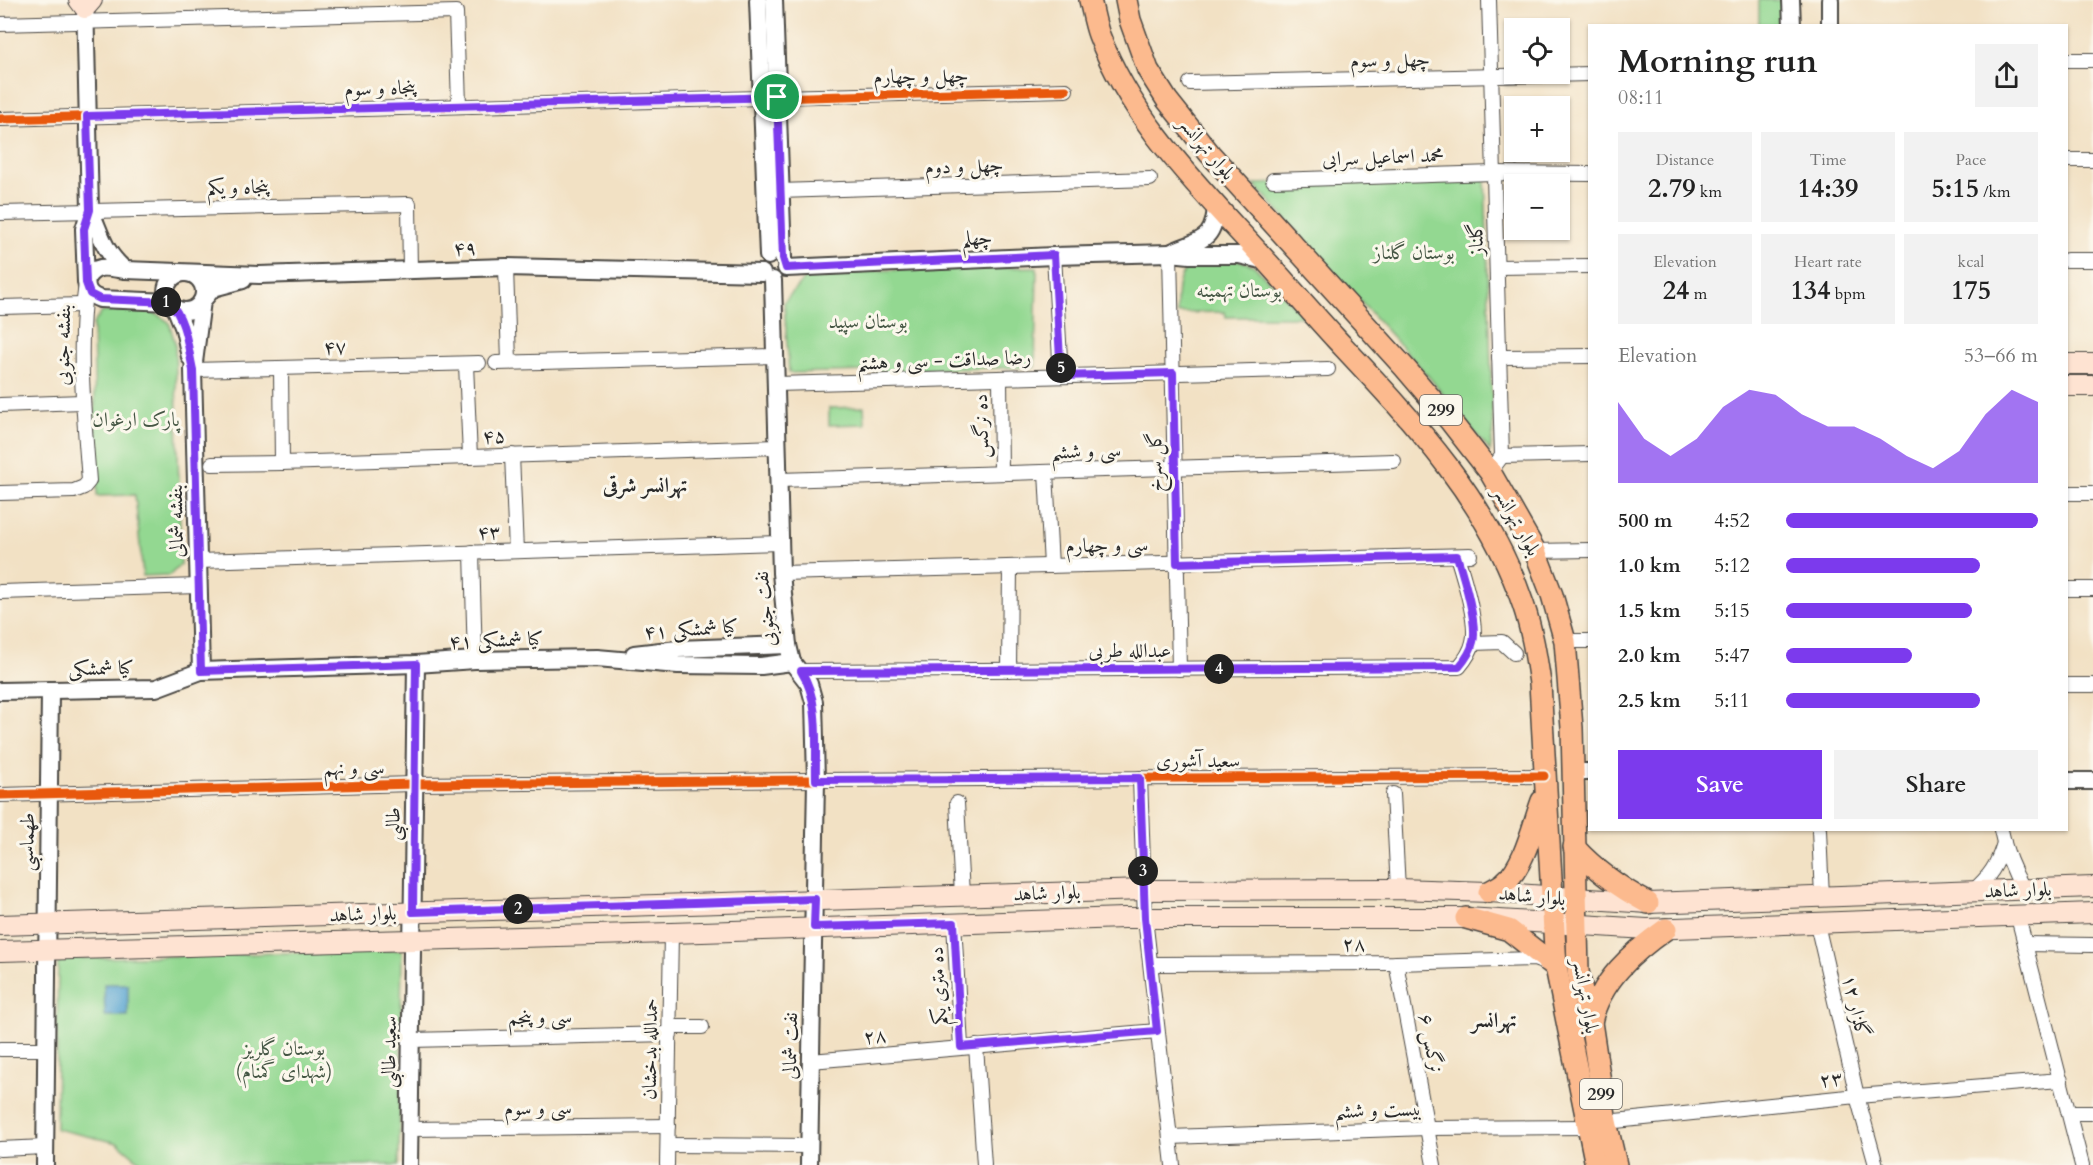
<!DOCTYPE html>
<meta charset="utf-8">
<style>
body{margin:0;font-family:Cardo,Amiri,serif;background:#f2f2f2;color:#222;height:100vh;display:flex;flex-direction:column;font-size:22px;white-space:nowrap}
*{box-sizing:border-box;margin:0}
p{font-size:20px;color:#767676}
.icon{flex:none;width:33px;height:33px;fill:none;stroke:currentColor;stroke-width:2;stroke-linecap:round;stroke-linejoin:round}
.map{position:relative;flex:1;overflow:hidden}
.drawer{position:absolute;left:1588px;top:24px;width:480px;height:807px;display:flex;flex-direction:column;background:#fff;border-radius:0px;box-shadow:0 2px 4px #0004}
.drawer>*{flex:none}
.fabs{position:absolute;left:1504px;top:18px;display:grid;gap:12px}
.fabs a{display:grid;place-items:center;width:66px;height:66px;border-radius:0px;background:#fff;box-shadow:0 2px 4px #0004;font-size:30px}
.pin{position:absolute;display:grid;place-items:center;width:51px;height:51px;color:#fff;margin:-26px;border:3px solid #fff;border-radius:50%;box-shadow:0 2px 6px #0007}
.km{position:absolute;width:30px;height:30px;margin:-15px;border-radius:50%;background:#222;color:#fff;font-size:16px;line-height:30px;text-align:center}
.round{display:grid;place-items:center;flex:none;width:63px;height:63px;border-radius:0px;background:#f2f2f2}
.headline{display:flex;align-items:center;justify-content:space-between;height:102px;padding:0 30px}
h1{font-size:33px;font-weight:700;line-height:45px}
.metrics{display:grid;grid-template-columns:repeat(3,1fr);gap:9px;height:102px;padding:6px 30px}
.metrics div{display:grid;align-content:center;border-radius:0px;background:#f2f2f2;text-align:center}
.metrics b{font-size:26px;font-weight:700}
.metrics small{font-size:16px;font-weight:400}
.metrics p{font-size:16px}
.chart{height:168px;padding:12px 30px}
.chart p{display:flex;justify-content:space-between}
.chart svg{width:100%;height:108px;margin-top:6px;fill:#7c3aed;opacity:.7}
.cta{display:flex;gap:12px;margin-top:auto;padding:12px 30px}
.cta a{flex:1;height:69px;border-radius:0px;background:#7c3aed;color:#fff;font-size:24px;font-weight:700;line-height:69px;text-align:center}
.cta a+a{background:#f2f2f2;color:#222}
ul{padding:0 30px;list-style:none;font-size:20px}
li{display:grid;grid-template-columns:96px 72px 1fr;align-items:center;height:45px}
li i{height:15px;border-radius:8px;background:#7c3aed}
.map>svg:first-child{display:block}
.green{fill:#93d891;stroke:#5f825e;stroke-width:1.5}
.water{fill:#59a5d1;stroke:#42687e;stroke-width:1.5}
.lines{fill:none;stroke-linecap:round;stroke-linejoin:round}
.minor-casing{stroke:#494642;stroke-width:16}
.tertiary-casing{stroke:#494642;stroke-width:20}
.secondary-casing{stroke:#494642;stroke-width:22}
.primary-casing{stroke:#494642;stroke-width:24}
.minor{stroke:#fff;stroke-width:14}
.tertiary{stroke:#fff;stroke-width:16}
.secondary{stroke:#fee3d2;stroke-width:20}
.primary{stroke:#fcba8e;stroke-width:21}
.cycleway-casing{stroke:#fbf7ec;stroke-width:13}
.cycleway{stroke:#e8590c;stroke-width:9}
.route-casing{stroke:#fff;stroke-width:12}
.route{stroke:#7c3aed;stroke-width:8}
.labels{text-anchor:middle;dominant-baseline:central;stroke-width:6;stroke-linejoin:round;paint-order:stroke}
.shield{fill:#fbf7ec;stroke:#696865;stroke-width:1.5}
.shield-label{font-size:18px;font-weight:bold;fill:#2b2b2b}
.street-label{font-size:20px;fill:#2b2b2b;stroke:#fbf7ec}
.park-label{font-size:20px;fill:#455644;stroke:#fbf7ec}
.neighbourhood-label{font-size:21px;font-weight:bold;fill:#2b2b2b;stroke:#fbf7ec}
</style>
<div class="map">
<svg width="2093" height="1165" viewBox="0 0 2093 1165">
<rect width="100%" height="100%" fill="#fbf7ec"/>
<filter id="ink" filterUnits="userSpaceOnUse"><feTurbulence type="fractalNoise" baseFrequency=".0167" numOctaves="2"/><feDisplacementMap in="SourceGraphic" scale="12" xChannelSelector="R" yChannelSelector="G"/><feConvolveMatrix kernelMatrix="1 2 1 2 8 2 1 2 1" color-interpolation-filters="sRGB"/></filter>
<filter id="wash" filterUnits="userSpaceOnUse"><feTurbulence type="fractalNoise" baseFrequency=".008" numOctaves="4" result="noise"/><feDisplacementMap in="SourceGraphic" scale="24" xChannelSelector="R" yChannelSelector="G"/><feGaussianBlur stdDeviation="1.35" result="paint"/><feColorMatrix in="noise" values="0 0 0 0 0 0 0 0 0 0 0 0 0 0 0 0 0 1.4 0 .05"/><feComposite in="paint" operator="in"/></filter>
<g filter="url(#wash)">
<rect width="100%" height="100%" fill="#f2e1c4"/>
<!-- green -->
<g class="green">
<path d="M1759 0H1782L1783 25H1759Z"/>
<path d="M1485 177 1493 434 1490 451 1429 377 1254 184Z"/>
<path d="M1238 260 1253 265 1304 317H1226L1225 312 1177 313C1177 294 1175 271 1196 262Z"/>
<path d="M1037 267 1035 367 789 373 784 302 810 272Z"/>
<path d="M148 309 169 322 175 343 181 564 170 575 143 576 135 495 97 496 93 324 102 312Z"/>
<path d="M864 407 865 424 829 425V408Z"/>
<path d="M402 950 399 1165H144L118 1143 56 1129 58 959Z"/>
</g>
<!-- water -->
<path class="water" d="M104 984H128V1016H105Z"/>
</g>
<g filter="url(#ink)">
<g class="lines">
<defs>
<g id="minor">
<path d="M1489 0 1502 456 1490 472"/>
<path d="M0 24 456 12 459 105"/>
<path d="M2067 60H2093"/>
<path d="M1190 83 1590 74"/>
<path d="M777 97 1066 90"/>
<path d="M0 119 761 98"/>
<path d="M2067 160H2093"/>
<path d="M1273 180 1494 173 1590 174"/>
<path d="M780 191 1150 179"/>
<path d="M0 213 409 204 410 271"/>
<path d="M1170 253 1179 669"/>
<path d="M1054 256 1061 376"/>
<path d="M2067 260H2093"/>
<path d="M506 267 509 362"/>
<path d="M1497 267 1590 266"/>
<path d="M0 307 83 305"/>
<path d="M1499 357 1590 356"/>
<path d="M496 363 776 356"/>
<path d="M466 364 470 457"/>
<path d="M281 368 282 463"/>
<path d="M193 370 479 363"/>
<path d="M1000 378 1001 473"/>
<path d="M776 384 1328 369"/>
<path d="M0 405 82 402"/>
<path d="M512 455 516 551"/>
<path d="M1502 456 1590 454"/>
<path d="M212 464 282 463 778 447"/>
<path d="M1046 472 1051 566"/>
<path d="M779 480 1394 461"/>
<path d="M0 493 74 491 84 487 89 481C84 416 77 348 86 283"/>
<path d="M2067 493H2093"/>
<path d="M1535 551 1590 550"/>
<path d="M472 552 475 660"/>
<path d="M198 561 780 543"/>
<path d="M781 573 1470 555"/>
<path d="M2067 589H2093"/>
<path d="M0 592 199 586"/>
<path d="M1565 641H1590"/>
<path d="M1473 643 1502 642 1514 653"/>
<path d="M1009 670 1010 567"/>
<path d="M800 671 1459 667C1465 660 1471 651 1473 642 1478 623 1463 575 1457 556"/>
<path d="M2067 685H2093"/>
<path d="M1140 778 1145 918 1173 1165"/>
<path d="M1393 794 1398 889"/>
<path d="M0 795 414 784 816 780 1544 776"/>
<path d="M957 803 962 895"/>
<path d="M1819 830 1822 897"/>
<path d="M2001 830C2005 851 2013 871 2024 890"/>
<path d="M1972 892C1990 876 1997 866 2004 843"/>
<path d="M2018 917 2082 1165"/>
<path d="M954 923 961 1047"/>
<path d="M1817 924 1857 1096 1876 1165"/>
<path d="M2025 944 2093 945"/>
<path d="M1396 963 1434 1165"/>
<path d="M1151 964 1396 963 1534 959 1545 963"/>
<path d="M670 1027H702"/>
<path d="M411 1040 670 1034"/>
<path d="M976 1046 984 1165"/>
<path d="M0 1049H46"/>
<path d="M811 1061 1157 1031"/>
<path d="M2070 1113H2093"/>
<path d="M1606 1122 1857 1096 2061 1080"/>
<path d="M409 1129 668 1126"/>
<path d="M1170 1137 1427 1128 1588 1127"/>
<path d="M668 1145 809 1146"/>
<path d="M0 1149 45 1147"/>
<path d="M667 1165 671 933"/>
</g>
<g id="tertiary">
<path d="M85 0 90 210 84 229 86 282"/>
<path d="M758 0 768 256"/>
<path d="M774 0 783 258"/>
<path d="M1791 0 1792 26"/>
<path d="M1830 0V26"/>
<path d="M90 210C101 234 103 251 125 270"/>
<path d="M1172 252C1202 239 1214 241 1216 206"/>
<path d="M786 268 1054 256 1170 253 1190 255H1239L1266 261"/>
<circle cx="185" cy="292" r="19"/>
<path d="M773 280 781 573 788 645 792 662 809 684 814 702 816 780 809 1165"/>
<path d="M169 302 100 299C89 295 85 289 87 278 96 263 110 268 125 270L259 275 506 267 762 273"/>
<path d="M176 309 184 329 190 357"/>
<path d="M634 654 678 649 788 645"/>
<path d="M201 671 193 370 202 301 213 288 243 280"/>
<path d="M0 691 156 688 201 671 416 664 475 660 597 658 678 665 761 666 792 662"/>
<path d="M1573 772H1590"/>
<path d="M2067 781H2093"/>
<path d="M45 1165 50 690"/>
<path d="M409 1165 416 664"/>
</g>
<g id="secondary">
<path d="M79 0 85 8 92 0"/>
<path d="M2067 364H2093"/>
<path d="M2067 386H2093"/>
<path d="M0 925 1144 890 1398 889 1489 892 1648 903 2093 887"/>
<path d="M0 951 671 933 1124 918H1466L1647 929 2093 913"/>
</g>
<g id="primary">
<path d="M1090 0C1093 12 1095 24 1099 35 1127 109 1181 168 1234 226 1269 263 1302 302 1337 340 1411 419 1488 499 1523 604 1532 630 1536 656 1540 683L1556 967 1596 1165"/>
<path d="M1126 0 1130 20 1148 70 1167 100 1210 154 1405 368 1451 422 1490 472 1535 551 1552 595 1565 641 1572 728 1578 971 1584 1001 1591 1022 1606 1122 1616 1165"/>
<path d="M1574 847C1596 871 1620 888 1648 903"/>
<path d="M1489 892C1494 889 1501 886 1505 882 1525 865 1533 825 1542 801"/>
<path d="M1466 918 1509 930 1556 967"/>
<path d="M1591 1022C1600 981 1633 952 1666 929"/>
</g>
</defs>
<!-- minor casing -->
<use href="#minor" class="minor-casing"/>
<!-- tertiary casing -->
<use href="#tertiary" class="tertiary-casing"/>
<!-- secondary casing -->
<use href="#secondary" class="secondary-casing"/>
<!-- primary casing -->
<use href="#primary" class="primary-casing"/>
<!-- minor -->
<use href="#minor" class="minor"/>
<!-- tertiary -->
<use href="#tertiary" class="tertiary"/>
<!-- secondary -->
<use href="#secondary" class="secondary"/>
<!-- primary -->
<use href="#primary" class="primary"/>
<defs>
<g id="cycleway">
<path d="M0 119 1066 90"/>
<path d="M0 795 414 784 816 780 1544 776"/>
</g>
</defs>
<!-- cycleway casing -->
<use href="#cycleway" class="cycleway-casing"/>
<!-- cycleway -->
<use href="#cycleway" class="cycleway"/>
</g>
</g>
<g class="lines" filter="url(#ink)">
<defs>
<path id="route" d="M777 97 783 258 786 268 1054 255 1061 376 1173 373 1177 563 1457 556C1463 575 1478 624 1473 642 1471 651 1465 660 1459 667L801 671C821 702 815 744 816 780L1140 778 1145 918 1157 1031 961 1047 954 923 814 927 815 899 413 912 416 664 201 671 193 370C188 348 186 318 169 302L100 299 90 294 86 283 84 229 90 210 87 116Z"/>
</defs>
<!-- route casing -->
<use href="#route" class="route-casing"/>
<!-- route -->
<use href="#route" class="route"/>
</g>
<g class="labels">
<!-- shield labels -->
<g class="shield">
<rect x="1420" y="395" width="42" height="30" rx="4.5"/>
<rect x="1580" y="1079" width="42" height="30" rx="4.5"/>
</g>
<g class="shield-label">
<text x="1441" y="410">299</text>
<text x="1601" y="1094">299</text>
</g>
<!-- street labels -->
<g class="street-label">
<text transform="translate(1390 60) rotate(-1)">چهل و سوم</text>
<text transform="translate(921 76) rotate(-1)">چهل و چهارم</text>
<text transform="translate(380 88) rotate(-2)">پنجاه و سوم</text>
<text transform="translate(1207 148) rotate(50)">بلوار تهرانسر</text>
<text transform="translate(1383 157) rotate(-2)">محمد اسماعیل سرابی</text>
<text transform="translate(964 166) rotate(-2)">چهل و دوم</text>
<text transform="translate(238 187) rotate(-1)">پنجاه و یکم</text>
<text transform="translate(977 238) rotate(-3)">چهلم</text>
<text transform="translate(1476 239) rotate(-92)">گلناز</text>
<text transform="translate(465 248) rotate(-2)">۴۹</text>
<text transform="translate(63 345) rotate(-89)">بنفشه جنوبی</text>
<text transform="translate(335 347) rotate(-1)">۴۷</text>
<text transform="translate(944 360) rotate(-2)">رضا صداقت - سی و هشتم</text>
<text transform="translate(981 426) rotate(-91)">ده نرگس</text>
<text transform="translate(494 436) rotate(-2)">۴۵</text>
<text transform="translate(1086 451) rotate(-2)">سی و ششم</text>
<text transform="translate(1155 462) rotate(-91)">گل سرخ</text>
<text transform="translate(176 521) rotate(-91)">بنفشه شمالی</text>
<text transform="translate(1517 521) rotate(61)">بلوار تهرانسر</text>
<text transform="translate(489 532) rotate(-2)">۴۳</text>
<text transform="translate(1107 545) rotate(-1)">سی و چهارم</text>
<text transform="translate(765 609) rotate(-96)">نفت جنوبی</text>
<text transform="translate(691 629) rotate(-4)">کیا شمشکی ۴۱</text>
<text transform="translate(496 640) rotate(-2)">۴۱ کیا شمشکی</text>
<text x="1130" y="650">عبدالله طربی</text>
<text transform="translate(101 668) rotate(-1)">کیا شمشکی</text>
<text x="1198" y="760">سعید آشوری</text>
<text transform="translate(354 768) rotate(-1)">سی و نهم</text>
<text transform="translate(393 824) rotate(-89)">طالبی</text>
<text transform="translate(27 842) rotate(-89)">طهماسبی</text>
<text transform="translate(2018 890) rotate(-2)">بلوار شاهد</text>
<text transform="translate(1047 893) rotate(-2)">بلوار شاهد</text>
<text transform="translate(1532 896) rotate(5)">بلوار شاهد</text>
<text transform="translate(363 914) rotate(-2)">بلوار شاهد</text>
<text x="1354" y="943">۲۸</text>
<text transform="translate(938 986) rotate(-93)">ده متری یکم</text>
<text transform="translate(1586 996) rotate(80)">بلوار تهرانسر</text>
<text transform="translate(1856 1006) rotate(77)">گلزار ۱۲</text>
<text transform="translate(540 1017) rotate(-1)">سی و پنجم</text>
<text transform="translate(875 1036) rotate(-5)">۲۸</text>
<text transform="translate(1431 1043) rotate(79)">نرگس ۶</text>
<text transform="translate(790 1046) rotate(-89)">نفت شمالی</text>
<text transform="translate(650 1049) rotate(-89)">حمدالله بدخشان</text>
<text transform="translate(389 1052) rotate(-89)">سعید طالبی</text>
<text transform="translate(1831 1079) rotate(-6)">۲۳</text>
<text transform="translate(538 1108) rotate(-1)">سی و سوم</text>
<text transform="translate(1378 1110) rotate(-2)">بیست و ششم</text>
</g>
<!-- park labels -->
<g class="park-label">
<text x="1414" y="252">بوستان گلناز</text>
<text x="1239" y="290">بوستان تهمینه</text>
<text x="868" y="321">بوستان سپید</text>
<text x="136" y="419">پارک ارغوان</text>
<text x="284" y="1048">بوستان گلریز<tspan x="284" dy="23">(شهدای گمنام)</tspan></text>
</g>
<!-- neighbourhood labels -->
<g class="neighbourhood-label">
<text x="645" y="485">تهرانسر شرقی</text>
<text x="1494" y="1020">تهرانسر</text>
</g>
</g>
</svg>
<div class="fabs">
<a><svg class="icon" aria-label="locate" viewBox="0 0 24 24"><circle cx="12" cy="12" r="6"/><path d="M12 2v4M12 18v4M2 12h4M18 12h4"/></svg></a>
<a>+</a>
<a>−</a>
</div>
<div class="pin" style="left:777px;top:97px;background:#1e9e55"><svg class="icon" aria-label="arrive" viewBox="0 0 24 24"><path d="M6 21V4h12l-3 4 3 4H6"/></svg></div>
<b class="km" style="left:166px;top:302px">1</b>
<b class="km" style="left:518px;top:909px">2</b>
<b class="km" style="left:1143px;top:871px">3</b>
<b class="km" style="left:1219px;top:669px">4</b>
<b class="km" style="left:1061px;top:368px">5</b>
<section class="drawer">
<div class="headline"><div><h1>Morning run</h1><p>08:11</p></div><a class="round"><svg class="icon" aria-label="share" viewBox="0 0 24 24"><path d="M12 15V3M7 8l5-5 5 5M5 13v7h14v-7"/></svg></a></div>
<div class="metrics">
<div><p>Distance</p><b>2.79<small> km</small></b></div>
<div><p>Time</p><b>14:39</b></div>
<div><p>Pace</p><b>5:15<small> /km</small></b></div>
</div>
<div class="metrics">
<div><p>Elevation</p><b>24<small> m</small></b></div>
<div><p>Heart rate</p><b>134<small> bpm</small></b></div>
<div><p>kcal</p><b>175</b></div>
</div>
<div class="chart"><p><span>Elevation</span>53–66 m</p>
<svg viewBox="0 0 160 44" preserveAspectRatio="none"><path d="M0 44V11L10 26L20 33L30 26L40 13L50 6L60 8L70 16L80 21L90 21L100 26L110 33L120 38L130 31L140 16L150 6L160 11V44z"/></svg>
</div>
<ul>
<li><b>500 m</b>4:52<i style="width:100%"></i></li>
<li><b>1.0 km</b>5:12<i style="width:77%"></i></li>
<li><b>1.5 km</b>5:15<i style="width:74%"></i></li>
<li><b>2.0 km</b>5:47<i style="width:50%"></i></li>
<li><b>2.5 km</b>5:11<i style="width:77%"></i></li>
</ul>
<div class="cta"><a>Save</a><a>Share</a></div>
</section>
</div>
